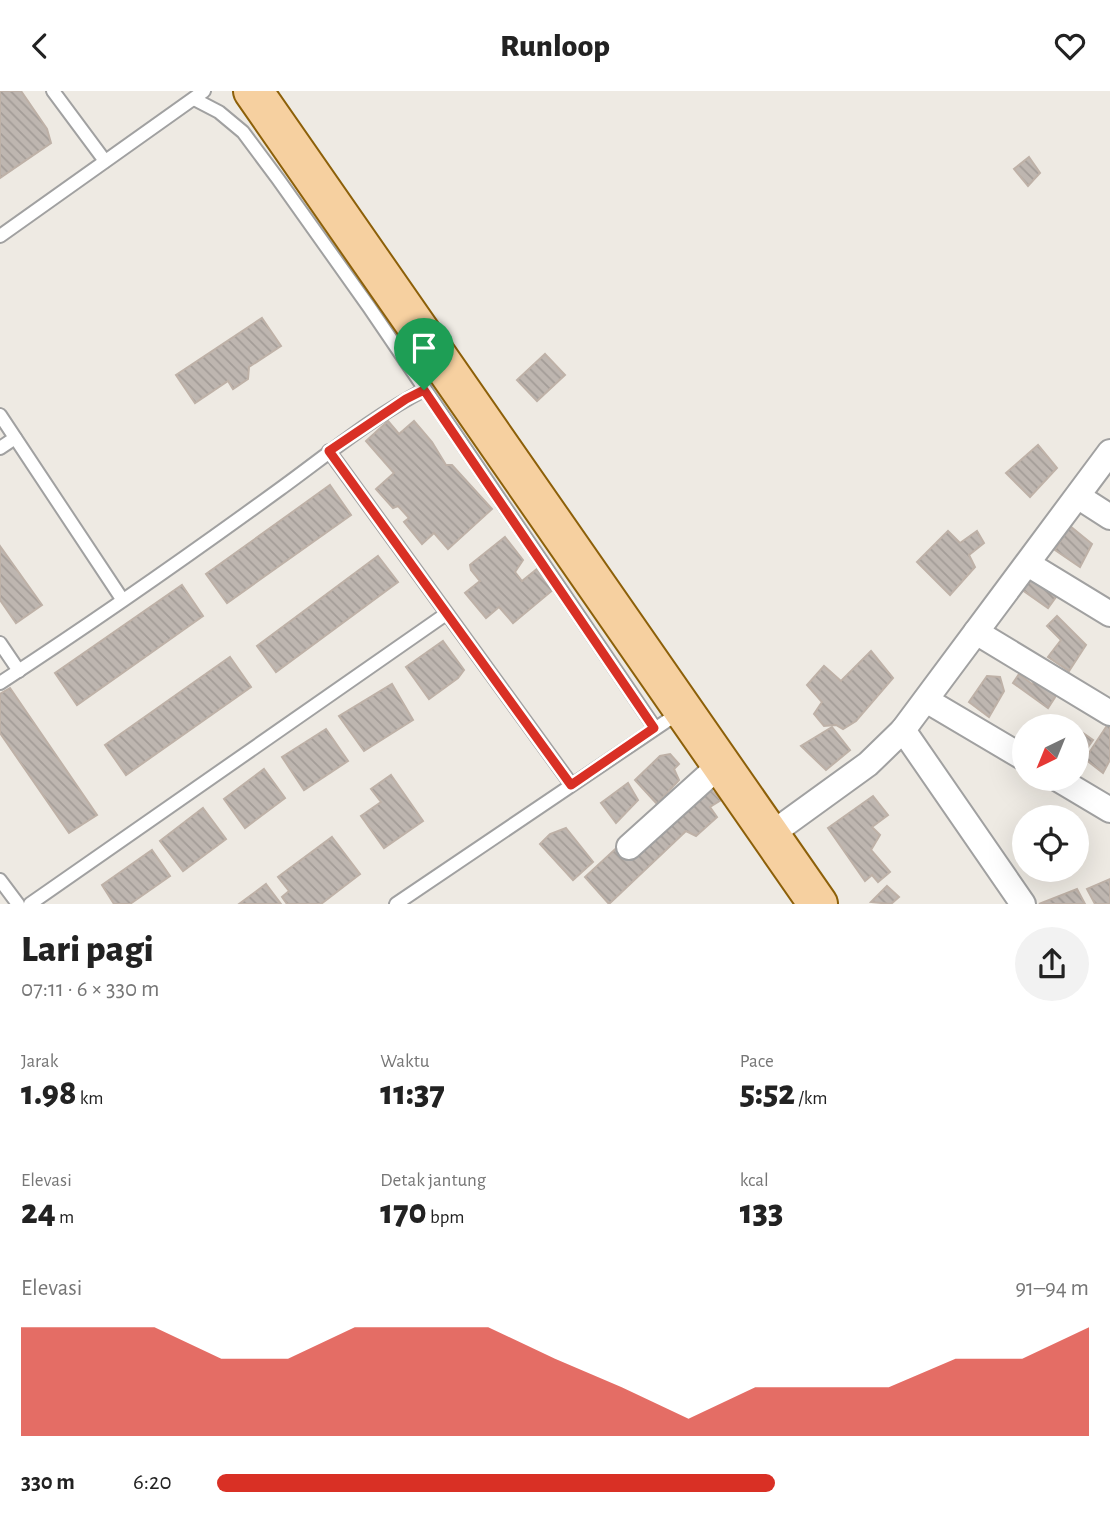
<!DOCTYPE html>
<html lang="id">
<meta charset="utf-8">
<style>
body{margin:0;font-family:"Alegreya Sans",sans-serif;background:#f2f2f2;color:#222;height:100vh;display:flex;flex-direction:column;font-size:26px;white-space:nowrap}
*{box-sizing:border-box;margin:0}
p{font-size:23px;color:#767676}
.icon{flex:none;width:38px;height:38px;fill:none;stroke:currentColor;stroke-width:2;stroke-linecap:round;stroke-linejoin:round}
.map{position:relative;height:813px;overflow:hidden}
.side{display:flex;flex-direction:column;background:#fff;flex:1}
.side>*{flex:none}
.needle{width:46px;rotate:223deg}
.tools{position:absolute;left:1012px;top:623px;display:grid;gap:14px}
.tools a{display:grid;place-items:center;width:77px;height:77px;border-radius:50%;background:#fff;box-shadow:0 7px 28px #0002;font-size:35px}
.pin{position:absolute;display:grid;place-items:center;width:60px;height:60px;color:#fff;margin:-72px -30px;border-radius:50% 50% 50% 0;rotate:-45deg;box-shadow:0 0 7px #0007}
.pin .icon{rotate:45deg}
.round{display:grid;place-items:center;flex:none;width:74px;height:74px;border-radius:37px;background:#f2f2f2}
.overview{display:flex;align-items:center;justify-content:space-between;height:119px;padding:0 21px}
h1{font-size:38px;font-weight:800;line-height:52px}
.metrics{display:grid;grid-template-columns:repeat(3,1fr);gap:10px;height:119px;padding:7px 21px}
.metrics div{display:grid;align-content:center}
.metrics b{font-size:35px;font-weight:800}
.metrics small{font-size:19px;font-weight:400}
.metrics p{font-size:19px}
.chart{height:196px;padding:14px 21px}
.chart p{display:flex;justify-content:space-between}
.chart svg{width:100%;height:126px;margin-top:7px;fill:#d93025;opacity:.7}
ul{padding:0 21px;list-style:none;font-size:23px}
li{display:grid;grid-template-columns:112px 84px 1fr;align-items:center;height:52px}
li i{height:18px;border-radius:9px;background:#d93025}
header{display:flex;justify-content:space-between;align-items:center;height:91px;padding:0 21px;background:#fff;font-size:32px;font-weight:800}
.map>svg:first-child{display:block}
.building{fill:url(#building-back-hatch);stroke:#beb1a7;stroke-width:2}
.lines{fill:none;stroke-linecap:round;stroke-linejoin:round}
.lane-casing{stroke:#a1a1a1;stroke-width:16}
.street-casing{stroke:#a1a1a1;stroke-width:28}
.primary-casing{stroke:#8d6009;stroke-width:42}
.lane{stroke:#fff;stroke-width:12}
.street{stroke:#fff;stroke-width:24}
.primary{stroke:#f6d0a0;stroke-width:38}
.route-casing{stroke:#fff;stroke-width:14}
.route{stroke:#d93025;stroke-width:9}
</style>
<header><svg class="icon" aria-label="back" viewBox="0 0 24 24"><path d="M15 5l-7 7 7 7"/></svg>Runloop<svg class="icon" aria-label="heart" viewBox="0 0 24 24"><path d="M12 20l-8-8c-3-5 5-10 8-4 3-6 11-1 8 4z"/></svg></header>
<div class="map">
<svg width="1110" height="813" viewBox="0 0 1110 813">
<defs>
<pattern id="building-back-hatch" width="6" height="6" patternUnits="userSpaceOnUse" patternTransform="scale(1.75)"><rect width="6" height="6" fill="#beb6b0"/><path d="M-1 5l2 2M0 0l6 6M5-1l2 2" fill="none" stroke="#a39c97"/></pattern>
</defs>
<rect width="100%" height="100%" fill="#eeeae3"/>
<!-- building -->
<g class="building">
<path d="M0 0H21L47 38 51 52 0 87Z"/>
<path d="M1029 66 1040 82 1028 95 1014 78Z"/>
<path d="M262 227 281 255 249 276 248 288 233 298 228 290 195 312 176 284Z"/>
<path d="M545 263 565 284 537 310 517 289Z"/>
<path d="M388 330 399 343 414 330 432 351 446 374H452L492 418 448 458 434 442 422 453 404 431 409 427 398 415 393 417 376 398 394 382 366 350Z"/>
<path d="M1038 354 1057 377 1030 406 1006 382Z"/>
<path d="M330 394 351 424 227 512 206 483Z"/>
<path d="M1070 435 1092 453 1080 476 1055 459Z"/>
<path d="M948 440 960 452 977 440 984 452 969 464 975 476 950 504 917 471Z"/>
<path d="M505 446 523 469 515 481 522 490 537 478 554 498 513 532 499 516 486 527 465 502 480 490 471 479 470 474Z"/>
<path d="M0 455 42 514 16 532 0 509Z"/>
<path d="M378 465 398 491 276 581 257 555Z"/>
<path d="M1030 480 1061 499 1048 517 1018 496Z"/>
<path d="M182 494 203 525 77 614 55 582Z"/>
<path d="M1057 525 1086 554 1069 580 1048 566 1061 549 1047 535Z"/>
<path d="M443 550 464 579 458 587 429 608 406 576Z"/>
<path d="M871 560 893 587 856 630 843 638 836 634 824 635 814 623 822 611 807 594 824 575 841 590Z"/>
<path d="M230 566 251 596 126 684 105 654Z"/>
<path d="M1019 583 1032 593 1038 584 1061 597 1048 617 1013 592Z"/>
<path d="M987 585 1000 586 1004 600 989 626 969 611Z"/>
<path d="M392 593 413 629 364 660 339 625Z"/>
<path d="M10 597 97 724 69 742 0 642V603Z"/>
<path d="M1110 630V669L1103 682 1085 668Z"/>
<path d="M832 636 850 659 826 679 801 655Z"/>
<path d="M1076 637 1093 649 1076 673Z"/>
<path d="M326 638 348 670 304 699 282 666Z"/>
<path d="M670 663 679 673 674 678 679 689 657 713 635 689 660 665Z"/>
<path d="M264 678 285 707 245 737 224 708Z"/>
<path d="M391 684 423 730 384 757 361 725 381 711 371 698Z"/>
<path d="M628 692 638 709 616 732 601 712Z"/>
<path d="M705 693 721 709 710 716 717 726 696 745 686 740 609 813 585 786 663 714Z"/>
<path d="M873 705 888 724 872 736 880 744 871 759 890 781 878 791 872 784 865 790 828 737Z"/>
<path d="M203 717 226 748 183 780 160 750Z"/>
<path d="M566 737 593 771 573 789 540 753 550 743Z"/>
<path d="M332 746 360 783 321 813H287L282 806 289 800 278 786Z"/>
<path d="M152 759 170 785 130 813H114L102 794Z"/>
<path d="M1110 788V813H1095L1087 798Z"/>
<path d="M266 793 281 813H239Z"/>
<path d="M887 795 899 806 891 813 871 811Z"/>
<path d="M1077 798 1085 813H1039Z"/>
</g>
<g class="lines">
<defs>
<g id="lane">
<path d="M53 0 105 70"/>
<path d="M194 8 219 21 243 41 278 88 369 216 655 637"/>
<path d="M0 145 204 0"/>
<path d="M0 324 122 508"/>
<path d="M0 357 15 347"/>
<path d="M329 360 571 693"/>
<path d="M0 552 19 580"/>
<path d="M0 592C95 530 188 465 280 398 327 364 372 326 424 299"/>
<path d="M0 789 18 813"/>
<path d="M30 813 446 523"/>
<path d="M396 813 680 621"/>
</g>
<g id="street">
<path d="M1079 406 1110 426"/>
<path d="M1028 473 1110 523"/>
<path d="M976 541 1110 622"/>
<path d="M926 609 1024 667"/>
<path d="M903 639 1023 813"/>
<path d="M1058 688 1110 719"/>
<path d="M770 744 868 673 903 639 1110 361"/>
<path d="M629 756 721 673"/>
</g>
<path id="primary" d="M253 0 818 813"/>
</defs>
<!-- lane casing -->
<use href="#lane" class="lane-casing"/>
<!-- street casing -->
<use href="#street" class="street-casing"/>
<!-- primary casing -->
<use href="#primary" class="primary-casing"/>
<!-- lane -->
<use href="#lane" class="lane"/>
<!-- street -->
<use href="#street" class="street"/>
<!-- primary -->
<use href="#primary" class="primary"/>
</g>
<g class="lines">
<defs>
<path id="route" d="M424 299 654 637 571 694 329 360 406 308Z"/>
</defs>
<!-- route casing -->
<use href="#route" class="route-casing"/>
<!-- route -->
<use href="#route" class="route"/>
</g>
</svg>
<div class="tools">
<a><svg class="needle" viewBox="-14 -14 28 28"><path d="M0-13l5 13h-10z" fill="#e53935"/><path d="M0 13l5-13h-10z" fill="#767676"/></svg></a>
<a><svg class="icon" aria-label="locate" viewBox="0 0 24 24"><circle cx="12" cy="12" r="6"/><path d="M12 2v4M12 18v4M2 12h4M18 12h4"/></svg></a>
</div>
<div class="pin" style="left:424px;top:299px;background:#1e9e55"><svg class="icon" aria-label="arrive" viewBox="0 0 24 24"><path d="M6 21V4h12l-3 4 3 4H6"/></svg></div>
</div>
<section class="side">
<div class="overview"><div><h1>Lari pagi</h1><p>07:11 · 6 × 330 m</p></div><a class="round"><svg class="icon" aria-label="share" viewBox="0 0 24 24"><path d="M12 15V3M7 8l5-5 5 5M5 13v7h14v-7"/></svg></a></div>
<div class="metrics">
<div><p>Jarak</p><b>1.98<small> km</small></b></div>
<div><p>Waktu</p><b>11:37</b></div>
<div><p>Pace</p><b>5:52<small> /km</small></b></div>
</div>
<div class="metrics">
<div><p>Elevasi</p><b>24<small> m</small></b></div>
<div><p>Detak jantung</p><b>170<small> bpm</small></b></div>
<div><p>kcal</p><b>133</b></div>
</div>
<div class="chart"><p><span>Elevasi</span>91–94 m</p>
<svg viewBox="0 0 160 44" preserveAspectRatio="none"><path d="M0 44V6L10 6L20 6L30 17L40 17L50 6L60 6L70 6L80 17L90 27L100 38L110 27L120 27L130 27L140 17L150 17L160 6V44z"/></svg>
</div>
<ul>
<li><b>330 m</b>6:20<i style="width:64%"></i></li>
</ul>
</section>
